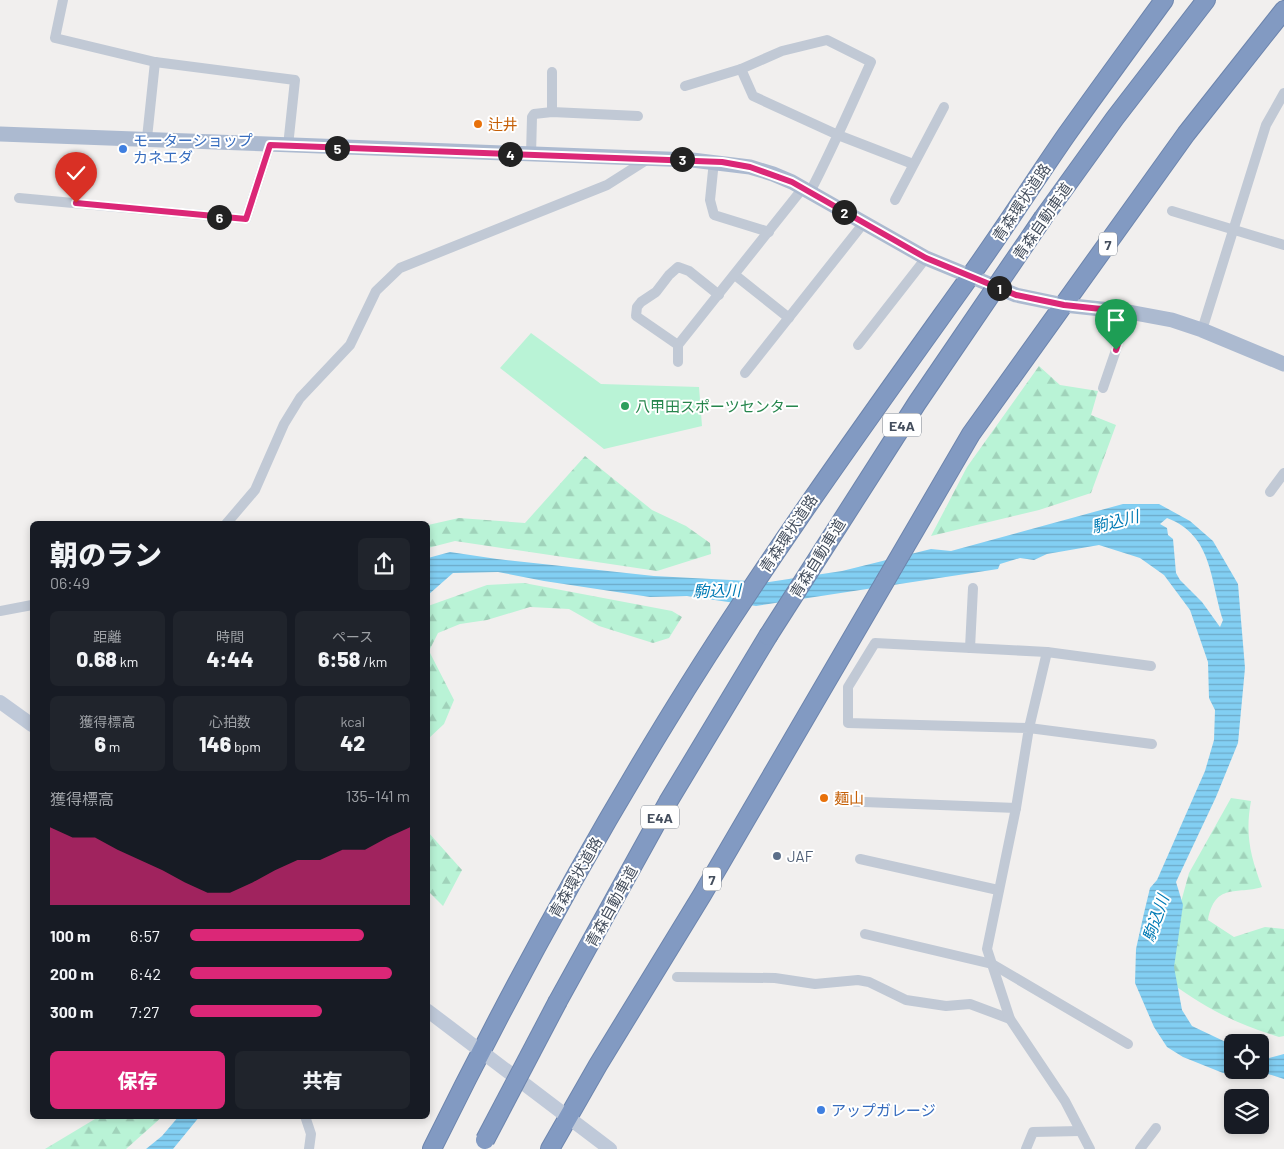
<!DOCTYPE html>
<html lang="ja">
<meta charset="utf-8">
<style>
body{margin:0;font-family:Barlow,"Noto Sans JP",sans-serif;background:#20242c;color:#f1f3f6;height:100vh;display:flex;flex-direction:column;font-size:19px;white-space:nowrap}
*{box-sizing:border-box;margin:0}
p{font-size:16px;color:#9ea1a6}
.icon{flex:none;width:28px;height:28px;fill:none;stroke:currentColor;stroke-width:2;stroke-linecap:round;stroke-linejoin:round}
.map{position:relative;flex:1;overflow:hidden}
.sheet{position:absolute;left:30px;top:521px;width:400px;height:598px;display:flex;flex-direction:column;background:#171b24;border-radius:8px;box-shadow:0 2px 8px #0003}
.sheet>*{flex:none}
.fabs{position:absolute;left:1224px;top:1034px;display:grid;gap:10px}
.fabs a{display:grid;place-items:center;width:45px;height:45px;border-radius:8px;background:#171b24;box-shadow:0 2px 8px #0003;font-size:25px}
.pin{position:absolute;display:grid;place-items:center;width:42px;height:42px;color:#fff;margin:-51px -21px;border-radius:50% 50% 50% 0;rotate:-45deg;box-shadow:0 0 5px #0007}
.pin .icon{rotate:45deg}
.km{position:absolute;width:25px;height:25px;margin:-12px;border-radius:50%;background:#222;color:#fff;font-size:14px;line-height:25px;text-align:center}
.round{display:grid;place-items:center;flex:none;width:52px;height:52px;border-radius:8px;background:#20242c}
.summary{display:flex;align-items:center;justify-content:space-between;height:85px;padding:0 20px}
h1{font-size:28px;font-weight:800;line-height:38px}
.stats{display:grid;grid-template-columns:repeat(3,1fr);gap:8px;height:85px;padding:5px 20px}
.stats div{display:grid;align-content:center;border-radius:8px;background:#20242c;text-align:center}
.stats b{font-size:21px;font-weight:800}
.stats small{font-size:14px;font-weight:400}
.stats p{font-size:14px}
.chart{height:140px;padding:10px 20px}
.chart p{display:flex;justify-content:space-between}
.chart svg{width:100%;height:90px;margin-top:5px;fill:#db2777;opacity:.7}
.action{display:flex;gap:10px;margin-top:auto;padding:10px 20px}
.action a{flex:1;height:58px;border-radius:8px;background:#db2777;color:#fff;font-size:20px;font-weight:800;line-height:58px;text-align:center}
.action a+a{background:#20242c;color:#f1f3f6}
ul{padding:0 20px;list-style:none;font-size:16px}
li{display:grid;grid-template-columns:80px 60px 1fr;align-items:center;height:38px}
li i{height:12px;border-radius:6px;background:#db2777}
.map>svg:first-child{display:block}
.forest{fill:url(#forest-firs)}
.park{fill:#b9f3d6}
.water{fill:url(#water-rules);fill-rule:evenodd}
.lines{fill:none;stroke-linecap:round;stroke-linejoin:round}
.highway-casing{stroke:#6d85ad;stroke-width:20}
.street{stroke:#c1c9d5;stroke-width:10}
.secondary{stroke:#bfc9d9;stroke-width:14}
.primary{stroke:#acbad0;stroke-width:15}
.highway{stroke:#829ac2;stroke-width:18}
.highway-bridge-casing{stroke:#6d85ad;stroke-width:20;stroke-linecap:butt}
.highway-bridge{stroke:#829ac2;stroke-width:18}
.route-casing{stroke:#fff;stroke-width:10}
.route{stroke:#db2777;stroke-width:6}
.food-dot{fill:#e8710a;stroke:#fff;stroke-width:2}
.shop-dot{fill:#3f7fe0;stroke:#fff;stroke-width:2}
.leisure-dot{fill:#2e9e5b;stroke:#fff;stroke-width:2}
.service-dot{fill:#5c6f8a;stroke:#fff;stroke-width:2}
.labels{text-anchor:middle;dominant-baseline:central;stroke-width:4;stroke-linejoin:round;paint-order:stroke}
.shield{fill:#fff;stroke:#7d848e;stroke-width:1}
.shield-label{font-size:14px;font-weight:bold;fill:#454f5e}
.food-label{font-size:15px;fill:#c56008;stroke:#fff;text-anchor:start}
.shop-label{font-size:15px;fill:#366cbe;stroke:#fff;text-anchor:start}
.street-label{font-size:15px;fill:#454f5e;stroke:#fff}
.leisure-label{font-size:15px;fill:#27864d;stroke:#fff;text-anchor:start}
.service-label{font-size:15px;fill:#4e5e75;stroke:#fff;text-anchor:start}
.water-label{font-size:16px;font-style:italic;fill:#017bb5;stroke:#fff}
</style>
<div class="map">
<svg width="1284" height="1149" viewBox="0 0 1284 1149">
<defs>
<pattern id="forest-firs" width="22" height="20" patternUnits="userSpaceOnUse" patternTransform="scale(1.25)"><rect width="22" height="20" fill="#b9f3d6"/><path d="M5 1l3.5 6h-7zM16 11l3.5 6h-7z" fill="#a0d2ba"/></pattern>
<pattern id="water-rules" width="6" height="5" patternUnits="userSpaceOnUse" patternTransform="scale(1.25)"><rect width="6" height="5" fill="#82cff3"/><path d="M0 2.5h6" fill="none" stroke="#6caac8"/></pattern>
</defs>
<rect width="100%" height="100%" fill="#f1efee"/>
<!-- forest -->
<g class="forest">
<path d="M1039 366 1060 385 1098 391 1091 415 1116 425 1091 493 1039 510 931 536 967 467Z"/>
<path d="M585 456 652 510 686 526 710 543 711 554 657 571 455 541 428 548V525L459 518 525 523Z"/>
<path d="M524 583 672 611 682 617 669 638 653 643 599 626 569 609 530 607 487 620 460 624 438 633 429 651 454 700 444 724 428 739V606L487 585Z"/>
<path d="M1231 798 1251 801C1245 834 1250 855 1262 887 1237 895 1215 882 1208 920L1234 937 1265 927 1284 929V1036L1279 1037C1237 1024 1207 1009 1171 983L1168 949 1189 873Z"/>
<path d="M428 832 462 870 443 906 428 891Z"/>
<path d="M100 1116H163L126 1149H45Z"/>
</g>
<!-- park -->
<path class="park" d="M531 333 601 384 699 387 702 426 604 449 500 368Z"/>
<!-- water -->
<g class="water">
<path d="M1123 504H1159L1190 521 1213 541 1238 584 1245 668 1238 743 1216 797 1176 882 1183 905 1174 967 1182 1010 1192 1026 1232 1045V1070H1260V1055L1269 1058 1284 1054V1079L1265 1073H1223L1183 1057 1167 1047 1154 1027 1135 983 1136 949 1144 913 1150 888 1157 880 1205 771 1214 740 1215 710 1209 698 1208 662 1190 610 1164 575 1140 558 1099 545 1047 554 1034 560 1020 558 1000 564 998 569 756 606 687 596 650 597 544 581 498 572 453 573 428 595V558L450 552 497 559 654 576 769 582 842 571 931 549 951 551ZM1167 518C1213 535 1210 581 1223 620L1220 627 1202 602 1180 580 1176 573 1173 539 1168 535 1167 528 1160 524Z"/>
<path d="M179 1116H200L173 1149H146L162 1136Z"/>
</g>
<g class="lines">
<defs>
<g id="highway">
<path d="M1043 218 1115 118 1206 0"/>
<path d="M558 1001 668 802 768 636"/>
<path d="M432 1149C504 1003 581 861 666 722 760 568 866 422 971 275 1004 229 1035 180 1067 134 1099 89 1132 44 1164 0"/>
<path d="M550 1149 598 1065 702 895 971 434 1186 134 1284 10"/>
</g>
</defs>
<!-- highway casing -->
<use href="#highway" class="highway-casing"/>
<!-- street -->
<g class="street">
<path d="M63 0 55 38 155 62 295 80 288 146"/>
<path d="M685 86 741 69"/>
<path d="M552 112V72"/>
<path d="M147 138 155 62"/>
<path d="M531 155 532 117 534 114 552 112 638 116"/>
<path d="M714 161 710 200 714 215 769 232"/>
<path d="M810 192C832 150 851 106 871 62L827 40 782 51 741 69 753 96 838 135 913 164"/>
<path d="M19 198 246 219 270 145"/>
<path d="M895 200 944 107"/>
<path d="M1172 211 1284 245"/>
<path d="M735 275 789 318"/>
<path d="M1202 330 1266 125 1284 93"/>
<path d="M678 345 636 316 637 307 641 302 656 292 669 275 678 267 689 271 719 295"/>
<path d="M858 345 926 258"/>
<path d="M678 362V345L803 188"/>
<path d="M745 373 863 224"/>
<path d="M1103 388 1129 312"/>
<path d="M1270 492 1284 473"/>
<path d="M226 524 255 490 284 424 300 398 350 345 376 291 400 268 607 185 648 159"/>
<path d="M0 611 32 605"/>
<path d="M970 648 973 588"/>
<path d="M1047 652 1151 666"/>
<path d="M839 801 1016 808"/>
<path d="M860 859 998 890"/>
<path d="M865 934 992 964 1128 1044"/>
<path d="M677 977 775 978 815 984 858 980 869 982 906 1000 946 1006 970 1004 1010 1019"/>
<path d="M305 1116 311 1134 309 1149"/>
<path d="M1026 1149 1033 1132 1080 1131"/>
<path d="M1090 1149 1065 1101 1010 1019 987 949 1016 808 1029 728 1047 652 875 643 848 687V723L1029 728 1152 744"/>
<path d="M1140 1149 1156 1128"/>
</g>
<!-- secondary -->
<g class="secondary">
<path d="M0 702 32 725"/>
<path d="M428 1011 610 1149"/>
</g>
<!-- primary -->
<path class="primary" d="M0 134 692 160 750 167 773 174 792 182 926 258 1016 295 1064 305 1129 312 1172 320 1202 330 1284 364"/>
<!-- highway -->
<use href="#highway" class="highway"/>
<defs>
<g id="highway-bridge">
<path d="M768 636 917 403 1043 218"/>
<path d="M485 1140 558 1001"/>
</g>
</defs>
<!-- highway-bridge casing -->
<use href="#highway-bridge" class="highway-bridge-casing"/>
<!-- highway-bridge -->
<use href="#highway-bridge" class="highway-bridge"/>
</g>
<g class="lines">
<defs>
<path id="route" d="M76 203 246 219 270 145 722 162 750 167 792 182 926 258 1016 295 1064 305 1129 312 1116 350"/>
</defs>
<!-- route casing -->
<use href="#route" class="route-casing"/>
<!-- route -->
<use href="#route" class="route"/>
</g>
<!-- markers -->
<g class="food-dot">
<circle cx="478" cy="124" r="5"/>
<circle cx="824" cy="798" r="5"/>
</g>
<g class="shop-dot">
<circle cx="123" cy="149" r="5"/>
<circle cx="821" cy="1110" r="5"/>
</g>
<circle class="leisure-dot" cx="625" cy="406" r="5"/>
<circle class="service-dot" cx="777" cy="856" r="5"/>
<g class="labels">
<!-- shield labels -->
<g class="shield">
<rect x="1099" y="232.5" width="18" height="23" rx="4"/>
<rect x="883" y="413.5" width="38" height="23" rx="4"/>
<rect x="641" y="805.5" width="38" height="23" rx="4"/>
<rect x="703" y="867.5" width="18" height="23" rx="4"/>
</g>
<g class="shield-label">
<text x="1108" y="244">7</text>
<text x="902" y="425">E4A</text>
<text x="660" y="817">E4A</text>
<text x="712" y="879">7</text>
</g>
<!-- food labels -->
<g class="food-label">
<text x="488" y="124">辻井</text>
<text x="834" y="798">麺山</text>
</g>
<!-- shop labels -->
<g class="shop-label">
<text x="133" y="140">モーターショップ<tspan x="133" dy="17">カネエダ</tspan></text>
<text x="831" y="1110">アップガレージ</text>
</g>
<!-- street labels -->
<g class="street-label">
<text transform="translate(1021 202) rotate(-56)">青森環状道路</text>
<text transform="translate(1042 221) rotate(-55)">青森自動車道</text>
<text transform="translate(788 533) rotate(-56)">青森環状道路</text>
<text transform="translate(817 558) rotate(-58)">青森自動車道</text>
<text transform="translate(575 877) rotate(-60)">青森環状道路</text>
<text transform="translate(611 906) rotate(-61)">青森自動車道</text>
</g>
<!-- leisure labels -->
<g class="leisure-label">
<text x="635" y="406">八甲田スポーツセンター</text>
</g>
<!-- service labels -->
<g class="service-label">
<text x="787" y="856">JAF</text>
</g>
<!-- water labels -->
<g class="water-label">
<text transform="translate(1115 521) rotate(-14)">駒込川</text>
<text transform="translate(717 590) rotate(-1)">駒込川</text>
<text transform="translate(1155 918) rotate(-71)">駒込川</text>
</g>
</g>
</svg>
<div class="fabs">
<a><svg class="icon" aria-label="locate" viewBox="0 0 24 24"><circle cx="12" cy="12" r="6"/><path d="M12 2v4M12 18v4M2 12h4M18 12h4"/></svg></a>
<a><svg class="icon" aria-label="layers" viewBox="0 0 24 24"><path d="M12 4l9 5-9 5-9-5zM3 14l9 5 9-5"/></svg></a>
</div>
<div class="pin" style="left:1116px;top:350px;background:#1e9e55"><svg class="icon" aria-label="arrive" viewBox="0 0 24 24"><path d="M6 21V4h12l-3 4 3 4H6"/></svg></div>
<div class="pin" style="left:76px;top:203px;background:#d93025"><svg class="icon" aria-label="check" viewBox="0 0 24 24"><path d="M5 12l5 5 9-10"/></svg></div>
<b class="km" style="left:999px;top:288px">1</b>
<b class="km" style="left:844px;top:212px">2</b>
<b class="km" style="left:682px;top:159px">3</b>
<b class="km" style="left:510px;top:154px">4</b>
<b class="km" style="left:337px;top:148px">5</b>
<b class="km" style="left:219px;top:217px">6</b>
<section class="sheet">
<div class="summary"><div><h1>朝のラン</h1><p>06:49</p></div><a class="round"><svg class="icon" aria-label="share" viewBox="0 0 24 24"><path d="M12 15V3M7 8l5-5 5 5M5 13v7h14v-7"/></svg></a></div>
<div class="stats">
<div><p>距離</p><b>0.68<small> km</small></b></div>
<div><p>時間</p><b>4:44</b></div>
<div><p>ペース</p><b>6:58<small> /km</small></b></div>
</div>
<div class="stats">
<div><p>獲得標高</p><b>6<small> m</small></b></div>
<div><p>心拍数</p><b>146<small> bpm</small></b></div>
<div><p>kcal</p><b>42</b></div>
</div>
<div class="chart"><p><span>獲得標高</span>135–141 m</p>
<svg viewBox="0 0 160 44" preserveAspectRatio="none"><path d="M0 44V6L10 11L20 11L30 17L40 22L50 27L60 33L70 38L80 38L90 33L100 27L110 22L120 22L130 17L140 17L150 11L160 6V44z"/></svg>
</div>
<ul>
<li><b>100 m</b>6:57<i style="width:79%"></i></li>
<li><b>200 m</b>6:42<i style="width:92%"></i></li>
<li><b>300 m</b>7:27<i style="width:60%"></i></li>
</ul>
<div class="action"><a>保存</a><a>共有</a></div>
</section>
</div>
